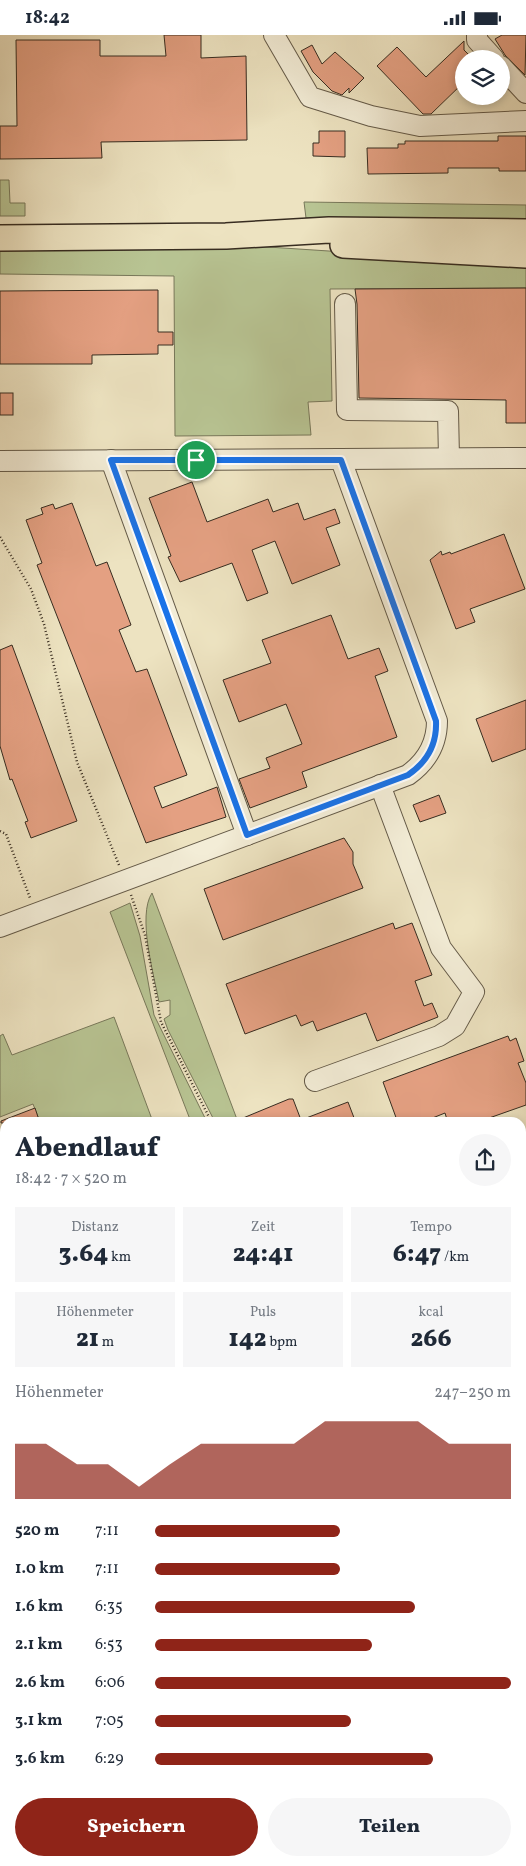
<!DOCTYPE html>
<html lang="de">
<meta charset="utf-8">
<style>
body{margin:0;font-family:Vollkorn,serif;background:#f6f6f7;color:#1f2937;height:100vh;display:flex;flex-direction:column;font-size:19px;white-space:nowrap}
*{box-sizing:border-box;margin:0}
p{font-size:16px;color:#747a83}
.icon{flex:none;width:28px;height:28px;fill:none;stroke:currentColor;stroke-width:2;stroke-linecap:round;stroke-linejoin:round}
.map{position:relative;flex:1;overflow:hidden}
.details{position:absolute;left:0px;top:1082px;width:526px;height:749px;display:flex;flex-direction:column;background:#fff;border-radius:15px 15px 0 0;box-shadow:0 2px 8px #0003}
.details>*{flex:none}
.buttons{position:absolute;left:455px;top:15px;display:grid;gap:10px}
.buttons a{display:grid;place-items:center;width:55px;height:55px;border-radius:50%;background:#fff;box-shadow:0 2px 8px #0003;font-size:25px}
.pin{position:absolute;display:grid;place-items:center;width:42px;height:42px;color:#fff;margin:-21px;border:2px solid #fff;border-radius:50%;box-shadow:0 1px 5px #0007}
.round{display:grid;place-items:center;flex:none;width:52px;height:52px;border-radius:26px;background:#f6f6f7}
.head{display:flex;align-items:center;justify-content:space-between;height:85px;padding:0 15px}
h1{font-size:28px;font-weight:800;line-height:38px}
.figures{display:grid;grid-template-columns:repeat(3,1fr);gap:8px;height:85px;padding:5px 15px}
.figures div{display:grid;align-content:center;border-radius:0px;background:#f6f6f7;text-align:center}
.figures b{font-size:25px;font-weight:800}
.figures small{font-size:14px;font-weight:400}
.figures p{font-size:14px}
.chart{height:140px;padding:10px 15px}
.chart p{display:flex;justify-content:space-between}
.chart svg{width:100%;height:90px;margin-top:5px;fill:#8f2418;opacity:.7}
.button{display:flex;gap:10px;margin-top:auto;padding:10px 15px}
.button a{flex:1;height:58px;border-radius:30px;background:#8f2418;color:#fff;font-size:20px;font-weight:800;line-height:58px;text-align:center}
.button a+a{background:#f6f6f7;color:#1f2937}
ul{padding:0 15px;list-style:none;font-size:16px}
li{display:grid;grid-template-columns:80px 60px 1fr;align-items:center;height:38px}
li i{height:12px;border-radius:6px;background:#8f2418}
.status{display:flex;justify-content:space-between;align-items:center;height:35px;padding:0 25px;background:#fff;direction:ltr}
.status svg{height:14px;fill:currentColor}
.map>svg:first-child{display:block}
.green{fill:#b8c493;stroke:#78785a}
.water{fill:#9abdb8;stroke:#72837b}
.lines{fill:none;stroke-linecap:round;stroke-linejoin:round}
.stream{stroke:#72837b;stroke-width:4.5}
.building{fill:#e4a082;stroke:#372c20}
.minor-casing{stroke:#645a48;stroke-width:22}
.major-casing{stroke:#372c20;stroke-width:28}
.path{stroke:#372c20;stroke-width:2.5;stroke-dasharray:1 2.5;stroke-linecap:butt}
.minor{stroke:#f3edd7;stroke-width:20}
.major{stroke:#ede3c1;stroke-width:25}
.route-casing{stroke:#fff;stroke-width:10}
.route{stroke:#1a73e8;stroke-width:6}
</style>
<div class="status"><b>18:42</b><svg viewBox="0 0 49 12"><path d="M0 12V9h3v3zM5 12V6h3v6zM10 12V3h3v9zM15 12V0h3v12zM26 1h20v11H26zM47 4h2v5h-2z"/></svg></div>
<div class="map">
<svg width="526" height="1831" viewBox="0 0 526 1831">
<rect width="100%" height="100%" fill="#ede3c1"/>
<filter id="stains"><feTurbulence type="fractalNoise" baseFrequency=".004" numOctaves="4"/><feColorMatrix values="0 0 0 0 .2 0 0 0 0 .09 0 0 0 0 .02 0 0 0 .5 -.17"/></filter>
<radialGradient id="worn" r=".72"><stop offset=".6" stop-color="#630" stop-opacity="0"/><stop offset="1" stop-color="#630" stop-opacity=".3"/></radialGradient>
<!-- green -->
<g class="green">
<path d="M0 145H9L10 168H25V181H0Z"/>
<path d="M304 167 526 170V187L306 183Z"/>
<path d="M0 211H253L526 229V253L330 254 332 366 308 367 311 400 175 401 174 241 0 239Z"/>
<path d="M152 858 238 1087H215L168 995 164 984 170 980V965L159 967C154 940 137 881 152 858Z"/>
<path d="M130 868 140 901 154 980 207 1087H191L110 877Z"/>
<path d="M114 982 153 1087H40L33 1069 0 1082V1001L3 999 12 1020Z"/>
<path d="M526 1189V1310L521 1318V1191Z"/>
<path d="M526 1616V1705L521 1710V1618Z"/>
<path d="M0 1655H5V1826H156L132 1831H0Z"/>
</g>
<!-- water -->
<path class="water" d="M0 1556 5 1557V1624H0Z"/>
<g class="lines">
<!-- stream -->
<g class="stream">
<path d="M521 1691 526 1687"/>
<path d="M0 1829 6 1831"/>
<path d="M39 1831 52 1826"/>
</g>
</g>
<!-- building -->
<g class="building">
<path d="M164 0H201V23L246 21 247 105 101 107 102 123 0 124V91H17L16 5H100V21H166Z"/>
<path d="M502 0H526L525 40 505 20 495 4Z"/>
<path d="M464 6V15L473 24H464V47L431 79H423L377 31 397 12 426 42Z"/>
<path d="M312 10 322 29 335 17 364 43 349 58V53L342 60 332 56 313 37 301 16Z"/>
<path d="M319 96H345V122L313 121V108H319Z"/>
<path d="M498 101H526V136H499V133H448V138L368 139 367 113H398V109H405V106H498Z"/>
<path d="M526 253V388H506V365L359 363 357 269 355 254Z"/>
<path d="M158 255V297H173V310H158V319L92 320V329H0V256Z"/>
<rect x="0" y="358" width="13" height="22"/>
<path d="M192 447 207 487 268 464 273 477 298 468 304 485 335 474 340 488 326 493 340 530 292 549 275 506 252 515 268 558 247 566 232 528 180 547 168 522 171 521 149 463Z"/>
<path d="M72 468 96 531 107 527 131 590 119 595 136 637 147 634 187 740 154 752 162 773 217 752 226 782 146 808 37 530 42 528 26 485 43 479 41 473 53 469 55 474Z"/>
<path d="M504 499 525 554 470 574 475 587 456 594 430 525 441 516 442 520 450 517 451 519Z"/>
<path d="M331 580 348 624 379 613 388 636 375 641 397 702 302 737 307 752 250 773 239 744 270 733 266 723 302 709 286 669 239 687 223 645 271 628 262 605Z"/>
<path d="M12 610 77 786 31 803 25 787 28 786 12 744 10 745 0 711V615Z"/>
<path d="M526 665V714L492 727 476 684Z"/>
<path d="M439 760 446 778 420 787 413 770Z"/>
<path d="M344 803 353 817V829L363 853 223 905 204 854Z"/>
<path d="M393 888 395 894 412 888 432 940 415 946 424 971 432 968 438 982 377 1006 366 978 317 996 313 986 301 991 296 980 245 999 226 949Z"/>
<path d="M508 1001 510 1006 516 1003 524 1026 518 1028 526 1048V1070L475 1088H448L445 1078 420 1088H398L383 1047Z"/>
<path d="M289 1064H293L301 1085 348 1067 356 1088H231Z"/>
<path d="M35 1073 40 1088H1V1086Z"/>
</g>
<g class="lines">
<defs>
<g id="minor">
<path d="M274 0 310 62 371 81 420 91 526 86"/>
<path d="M477 0V5L494 24"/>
<path d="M501 31 526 58"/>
<path d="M345 269 347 375 448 376 449 423"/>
<path d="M111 425 247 800"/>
<path d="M0 426 526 423"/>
<path d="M0 892 408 740C426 727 437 709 437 686L341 425"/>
<path d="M315 1046 439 1001 455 991 474 957 441 913 380 750"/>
<path d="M0 1305 5 1319"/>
<path d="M0 1393 5 1379"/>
</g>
<g id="major">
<path d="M0 203 226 201 329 195 526 197"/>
<path d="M343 210 526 220"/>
</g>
</defs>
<!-- minor casing -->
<use href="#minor" class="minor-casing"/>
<!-- major casing -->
<use href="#major" class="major-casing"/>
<!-- path -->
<g class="path">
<path d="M0 502 31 554 44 589 77 727 119 830"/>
<path d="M0 796 6 799 30 863"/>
<path d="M131 860 145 900 161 987 212 1088"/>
<path d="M521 1408 526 1405"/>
<path d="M521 1457 526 1462"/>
<path d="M0 1525 5 1526"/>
<path d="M0 1651H5"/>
</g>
<!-- minor -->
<use href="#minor" class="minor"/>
<!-- major -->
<use href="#major" class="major"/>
</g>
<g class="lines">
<defs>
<path id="route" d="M111 425H341L436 686C437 709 427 727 408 740L247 800Z"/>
</defs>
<!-- route casing -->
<use href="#route" class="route-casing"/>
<!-- route -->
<use href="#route" class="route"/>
</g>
<rect width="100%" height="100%" filter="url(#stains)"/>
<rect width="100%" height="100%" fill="url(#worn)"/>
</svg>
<div class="buttons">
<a><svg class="icon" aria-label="layers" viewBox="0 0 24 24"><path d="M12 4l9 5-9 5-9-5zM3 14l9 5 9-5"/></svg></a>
</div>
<div class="pin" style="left:196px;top:425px;background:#1e9e55"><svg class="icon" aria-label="arrive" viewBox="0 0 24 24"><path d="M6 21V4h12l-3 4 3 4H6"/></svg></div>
<section class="details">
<div class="head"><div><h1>Abendlauf</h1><p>18:42 · 7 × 520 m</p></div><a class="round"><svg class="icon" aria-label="share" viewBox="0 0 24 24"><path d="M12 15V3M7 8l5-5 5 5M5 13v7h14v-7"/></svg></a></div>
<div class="figures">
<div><p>Distanz</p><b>3.64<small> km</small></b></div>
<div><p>Zeit</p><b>24:41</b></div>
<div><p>Tempo</p><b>6:47<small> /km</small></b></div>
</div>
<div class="figures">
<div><p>Höhenmeter</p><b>21<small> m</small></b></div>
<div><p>Puls</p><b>142<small> bpm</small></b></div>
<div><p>kcal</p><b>266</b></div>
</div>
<div class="chart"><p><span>Höhenmeter</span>247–250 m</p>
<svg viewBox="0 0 160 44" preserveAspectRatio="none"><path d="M0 44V17L10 17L20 27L30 27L40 38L50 27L60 17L70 17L80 17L90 17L100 6L110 6L120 6L130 6L140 17L150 17L160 17V44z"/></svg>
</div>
<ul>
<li><b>520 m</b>7:11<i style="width:52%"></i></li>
<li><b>1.0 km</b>7:11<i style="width:52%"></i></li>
<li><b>1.6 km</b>6:35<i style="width:73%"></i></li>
<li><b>2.1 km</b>6:53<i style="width:61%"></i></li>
<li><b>2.6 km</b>6:06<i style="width:100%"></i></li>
<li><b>3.1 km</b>7:05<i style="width:55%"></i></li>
<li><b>3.6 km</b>6:29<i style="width:78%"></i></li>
</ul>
<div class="button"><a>Speichern</a><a>Teilen</a></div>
</section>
</div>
